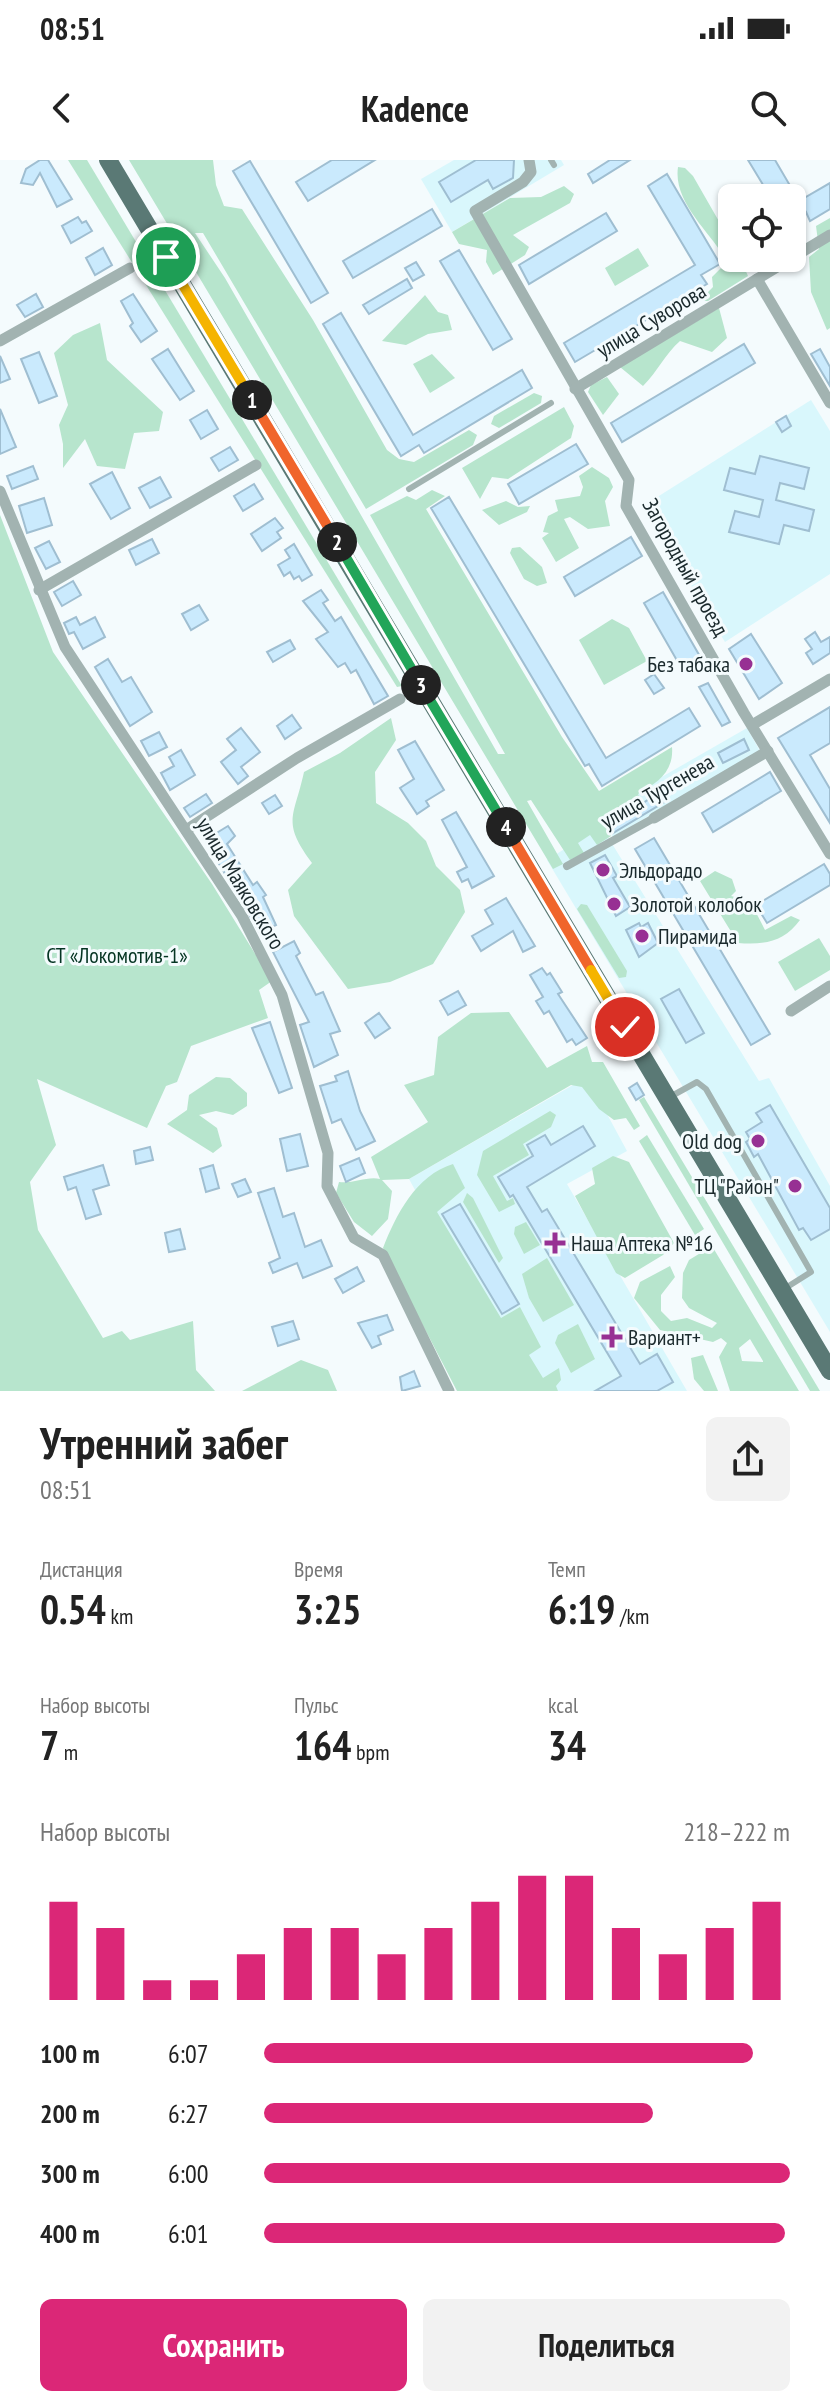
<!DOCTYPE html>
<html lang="ru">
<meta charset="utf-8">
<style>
body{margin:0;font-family:"PT Sans Narrow",sans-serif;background:#f2f2f2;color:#222;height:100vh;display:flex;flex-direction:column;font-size:30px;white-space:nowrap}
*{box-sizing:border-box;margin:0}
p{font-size:26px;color:#767676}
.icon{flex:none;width:44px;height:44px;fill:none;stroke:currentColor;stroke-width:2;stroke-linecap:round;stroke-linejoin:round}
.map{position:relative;height:1231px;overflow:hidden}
.sheet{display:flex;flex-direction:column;background:#fff;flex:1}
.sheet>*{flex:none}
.controls{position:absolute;left:718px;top:24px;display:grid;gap:16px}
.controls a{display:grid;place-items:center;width:88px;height:88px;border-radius:12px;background:#fff;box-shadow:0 2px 6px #0004;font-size:40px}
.pin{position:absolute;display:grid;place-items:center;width:68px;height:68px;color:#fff;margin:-34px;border:4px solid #fff;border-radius:50%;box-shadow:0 2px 8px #0007}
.km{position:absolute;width:40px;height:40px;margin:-20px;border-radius:50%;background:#222;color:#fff;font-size:22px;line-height:40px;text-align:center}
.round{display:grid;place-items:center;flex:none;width:84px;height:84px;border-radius:12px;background:#f2f2f2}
.summary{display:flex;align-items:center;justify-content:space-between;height:136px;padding:0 40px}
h1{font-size:44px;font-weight:700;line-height:60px}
.metrics{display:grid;grid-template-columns:repeat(3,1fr);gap:12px;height:136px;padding:8px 40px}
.metrics div{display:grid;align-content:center}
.metrics b{font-size:40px;font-weight:700}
.metrics small{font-size:22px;font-weight:400}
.metrics p{font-size:22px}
.chart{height:224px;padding:16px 40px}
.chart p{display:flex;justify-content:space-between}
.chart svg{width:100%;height:144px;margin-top:8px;stroke:#db2777;stroke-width:6}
.button{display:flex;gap:16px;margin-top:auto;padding:16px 40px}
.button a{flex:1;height:92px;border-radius:12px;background:#db2777;color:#fff;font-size:32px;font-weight:700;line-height:92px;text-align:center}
.button a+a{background:#f2f2f2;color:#222}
ul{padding:0 40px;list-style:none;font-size:26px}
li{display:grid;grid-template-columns:128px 96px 1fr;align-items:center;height:60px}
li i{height:20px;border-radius:10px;background:#db2777}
.status{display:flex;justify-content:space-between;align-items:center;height:56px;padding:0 40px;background:#fff;direction:ltr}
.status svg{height:22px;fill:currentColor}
header{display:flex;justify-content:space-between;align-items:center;height:104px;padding:0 40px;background:#fff;font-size:36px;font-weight:700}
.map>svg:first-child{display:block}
.built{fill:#d9f7fc}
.green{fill:#b7e5cd;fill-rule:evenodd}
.building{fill:#caeafd;stroke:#9fbed1;stroke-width:2}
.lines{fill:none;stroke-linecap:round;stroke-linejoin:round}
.service{stroke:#a2b3b1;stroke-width:6}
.pedestrian{stroke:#a2b3b1;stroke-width:8}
.minor{stroke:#a2b3b1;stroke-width:11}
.primary{stroke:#5a7975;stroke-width:18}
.split-1-casing{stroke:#fff;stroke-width:16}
.split-2-casing{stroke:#fff;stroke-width:16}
.split-3-casing{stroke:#fff;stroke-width:16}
.split-4-casing{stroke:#fff;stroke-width:16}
.split-5-casing{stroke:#fff;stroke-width:16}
.split-6-casing{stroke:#fff;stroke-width:16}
.split-1{stroke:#f5b400;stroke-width:10}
.split-2{stroke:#f0652b;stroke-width:10}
.split-3{stroke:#22a559;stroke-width:10}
.split-4{stroke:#22a559;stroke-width:10}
.split-5{stroke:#f0652b;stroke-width:10}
.split-6{stroke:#f5b400;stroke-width:10}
.poi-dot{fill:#973093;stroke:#f4fbfd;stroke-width:3}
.labels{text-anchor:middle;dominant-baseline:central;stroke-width:6;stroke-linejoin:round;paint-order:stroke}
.street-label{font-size:22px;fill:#1a292c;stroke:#f4fbfd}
.poi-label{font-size:22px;fill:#1a292c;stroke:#f4fbfd;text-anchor:start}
.park-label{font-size:22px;fill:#053523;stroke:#f4fbfd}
</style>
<div class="status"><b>08:51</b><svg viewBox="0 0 49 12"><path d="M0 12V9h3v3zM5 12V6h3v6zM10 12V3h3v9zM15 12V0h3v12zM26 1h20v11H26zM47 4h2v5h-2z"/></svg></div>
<header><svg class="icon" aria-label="back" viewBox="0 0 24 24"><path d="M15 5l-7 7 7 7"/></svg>Kadence<svg class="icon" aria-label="search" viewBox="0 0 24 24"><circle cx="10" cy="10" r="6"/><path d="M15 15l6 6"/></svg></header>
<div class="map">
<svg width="830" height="1231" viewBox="0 0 830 1231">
<rect width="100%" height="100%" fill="#f4fbfd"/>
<!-- built -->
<g class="built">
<path d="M454 0H561L564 5 452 72 421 19Z"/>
<path d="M811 240 830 271V414L725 482 643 346Z"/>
<path d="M747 568 760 591 613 677 599 653Z"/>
<path d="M601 666 759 921 769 918 830 1026V1172L547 700Z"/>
<path d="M587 917 627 991 567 1024 687 1231H525L409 1019Z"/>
</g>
<!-- green -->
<g class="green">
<path d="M68 0H87L402 526 397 527Z"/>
<path d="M129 0H213L216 25 224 46 242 49 313 160 387 290 399 299 414 302 469 270 477 275 473 285 366 349 203 73H195L225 118 498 594H505L370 355 407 336 416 340 432 330 445 336 426 349 562 577 599 631 672 587C674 612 657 623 638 634L642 643 606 665 611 676 597 685 590 675 578 683 584 693 570 700 531 640 527 641 563 704 553 709Z"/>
<path d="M678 7 685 8 693 16 732 84V98H740L748 116 708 141H699L713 127 712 117 723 106V95C708 70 673 41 678 7Z"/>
<path d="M564 26 574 34 570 43 513 75 529 87 525 95 493 115 486 102 487 90 459 84 452 72 510 38 541 37Z"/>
<path d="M830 58V168L827 170 811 132 809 97 819 89 816 66Z"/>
<path d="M638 88 649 106 615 126 605 108Z"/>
<path d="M425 135 438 152 448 155 452 170 428 174 406 185 382 181Z"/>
<path d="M719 148 727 178 712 192 680 181C665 194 658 211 643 226L620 207Z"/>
<path d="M100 163 107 200 163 252 159 271 134 273 125 309 97 306 85 279 63 308V284L59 265 68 245 54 193 73 175Z"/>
<path d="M432 194 455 218 430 233 413 204Z"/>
<path d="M607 217 619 234 603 255 588 232 591 225Z"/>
<path d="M534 233 542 236 541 243 499 268 491 264 494 256Z"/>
<path d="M564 247 574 266 571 278 508 319 492 317 480 339 462 308Z"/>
<path d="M592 307 609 318 613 327 605 341 610 366 588 369 570 357 564 359 579 388 556 402 542 378 549 373 543 372 548 356 558 351 555 340 580 336 583 327 579 316Z"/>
<path d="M506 341 518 347 530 346 527 352 499 365 482 350Z"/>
<path d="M0 355 53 492 212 724 272 821 259 830 268 858 191 886 177 922 166 926 147 968 37 919 56 985 30 1022 38 1070 103 1178 122 1171 130 1180 193 1161 196 1210 215 1231H0Z"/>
<path d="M520 387 542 407 547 423 537 426 524 419 510 393 512 388Z"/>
<path d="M612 459 629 468 647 501 604 525 579 480Z"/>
<path d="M391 558 396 580 375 612 376 643 408 663 426 681 436 706 460 730 465 752 433 804 390 822 348 829 294 756 288 730 312 703C281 661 294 658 304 612L340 593Z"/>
<path d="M715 711 732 719 736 731 731 736 750 741 765 770 791 756 800 760C784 782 764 785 738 783L700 721Z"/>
<path d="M581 744 587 745 627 811 626 817 619 818 577 749Z"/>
<path d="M819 778 830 796V810L795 831 778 802Z"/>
<path d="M509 852 547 908 587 886 592 902H603L640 966 634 970 626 958 614 960 599 949 582 927 571 925 409 1019 382 1020 392 1031 388 1059 372 1076 354 1062 336 1033 339 1022C353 1024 367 1016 380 1019L371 997 428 962 404 925 434 915 438 877 471 853Z"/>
<path d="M216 917 230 918 247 933V946L233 955 216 951 199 955 217 968 222 986 213 993 167 964 187 950 189 935Z"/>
<path d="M644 937 820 1231H810L639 940Z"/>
<path d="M550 951 556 955 551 967 523 984 529 995 493 1016 507 1041 513 1038 515 1044 499 1052 477 1015 483 991Z"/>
<path d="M647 975 704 1069 695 1075 639 981Z"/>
<path d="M613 996 629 1002 674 1083 663 1095 625 1118 616 1113 575 1036 595 1024 592 1008Z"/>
<path d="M453 1004 465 1028 437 1052 501 1158 520 1147 541 1187 529 1195 543 1218 559 1208 561 1220 556 1226 558 1231H457L383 1088C396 1055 416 1015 453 1004Z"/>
<path d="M467 1033 473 1038 503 1098 499 1103 463 1042Z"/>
<path d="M526 1062 540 1085 524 1094 514 1074 515 1067Z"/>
<path d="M712 1086 799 1231H730L719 1197 727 1183 721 1178 713 1182 660 1170 634 1138 640 1122 670 1106 675 1117 661 1135V1151L671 1161 687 1158 712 1168 717 1163 689 1148 682 1138 683 1113 689 1100ZM750 1179 763 1201V1202L742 1201 739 1188Z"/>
<path d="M547 1098 574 1145 543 1162 529 1138 522 1114Z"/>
<path d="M578 1164 595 1199 571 1213 555 1183 558 1175Z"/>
<path d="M703 1195 718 1231H704L694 1219 691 1198Z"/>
<path d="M301 1200 328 1210 337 1231H242Z"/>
</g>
<!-- building -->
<g class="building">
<path d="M40 0H48L72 39 57 47 40 13 33 25 21 23 26 9Z"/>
<path d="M332 0H375L308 41 296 22Z"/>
<path d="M476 0H514L513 18 493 29 488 20 451 42 439 22Z"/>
<path d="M610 0H630L593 23 588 14Z"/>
<path d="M748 0H775L799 41 830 23V49L810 61 806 52 792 61V38H771Z"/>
<path d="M250 1 328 133 311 143 233 11Z"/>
<path d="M667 14 720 104 701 115 707 124 575 202 564 183 695 105 648 26Z"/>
<path d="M432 49 442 66 353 118 343 101Z"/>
<path d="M606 53 617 71 529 124 519 105Z"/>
<path d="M78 57 82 63 86 61 92 71 71 83 62 66Z"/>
<path d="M103 88 112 105 95 115 86 98Z"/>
<path d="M459 90 512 179 493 190 440 101Z"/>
<path d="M416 102 424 115 413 121 405 108Z"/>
<path d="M407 119 412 128 369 154 363 145Z"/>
<path d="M36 134 43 147 25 157 17 145Z"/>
<path d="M133 134 157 171 141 182 130 166 133 163 121 141Z"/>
<path d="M341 153 413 275 522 210 532 228 424 293 419 285 401 296 323 164Z"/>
<path d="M744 184 755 203 622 282 611 263Z"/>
<path d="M168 189 194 231 180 240 152 199Z"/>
<path d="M820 189 830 207V226L811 194Z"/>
<path d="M39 192 57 236 39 243 21 199Z"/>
<path d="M0 196 10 219 0 223Z"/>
<path d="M0 249 16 287 0 294Z"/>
<path d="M207 250 218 269 201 279 190 260Z"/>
<path d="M786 256 791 266 782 272 776 262Z"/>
<path d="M576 284 588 304 519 344 508 324Z"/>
<path d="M230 287 238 300 219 311 211 298Z"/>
<path d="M760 296 809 308 804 329 780 323 776 340 814 350 809 371 784 365 779 384 729 372 735 351 759 357 763 340 724 330 730 308 755 314Z"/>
<path d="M33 306 38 319 12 329 7 316Z"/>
<path d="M112 312 130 348 111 359 90 324Z"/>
<path d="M160 317 171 337 150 348 139 328Z"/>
<path d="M254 324 263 339 243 351 234 336Z"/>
<path d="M449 337 606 598 689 548 700 566 602 626 589 604 585 606 431 348Z"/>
<path d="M44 338 52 365 27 373 19 346Z"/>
<path d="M275 358 283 368 277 372 281 378 262 391 251 374Z"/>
<path d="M631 377 642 396 575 436 564 417Z"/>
<path d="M152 379 159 393 136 405 129 390Z"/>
<path d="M49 381 60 402 46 409 35 388Z"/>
<path d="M294 384 312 415 302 421 299 416 294 419 290 412 284 416 278 405 290 398 285 390Z"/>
<path d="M73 421 81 435 62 446 54 432Z"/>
<path d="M321 430 328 440 323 443 335 461 341 457 388 536 374 544 356 510 351 513 345 503 338 507 316 479 328 472 303 441Z"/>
<path d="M663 432 702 500 683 511 644 443Z"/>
<path d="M199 445 208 460 191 470 182 454Z"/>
<path d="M76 457 80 465 95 457 105 477 83 489 74 472 69 474 64 463Z"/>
<path d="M815 472 821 482 830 477V493L813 504 806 493 812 489 805 479Z"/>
<path d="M751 474 782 523 759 539 729 489Z"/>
<path d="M290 480 295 489 273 502 267 492Z"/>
<path d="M108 499 122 522 131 517 152 552 130 566 95 507Z"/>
<path d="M654 514 664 528 654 534 645 520Z"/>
<path d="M708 523 730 562 722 566 699 527Z"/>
<path d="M830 547V583L810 595 830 629V663L778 578Z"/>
<path d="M292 555 301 568 285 579 277 566Z"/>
<path d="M241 568 260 592 241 607 248 616 238 624 221 602 236 590 227 579Z"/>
<path d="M159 572 167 587 149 596 141 581Z"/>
<path d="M744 579 749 590 723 603 718 593Z"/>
<path d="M415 581 444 630 426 641 429 646 417 654 400 628 414 619 398 590Z"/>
<path d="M181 590 195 615 170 630 161 613 174 606 169 597Z"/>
<path d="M770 612 781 631 713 672 702 653Z"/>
<path d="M661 631 666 641 613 673 609 666Z"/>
<path d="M206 634 212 643 190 657 184 648Z"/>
<path d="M275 635 282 646 269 654 262 643Z"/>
<path d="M456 652 494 716 472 728 468 719 462 722 457 712 467 707 442 660Z"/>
<path d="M228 666 235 676 227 684 253 725 257 722 266 735 263 737 276 765 260 773 205 680Z"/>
<path d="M654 678 770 874 751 885 635 689Z"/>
<path d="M605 695 617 716 613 718 630 747 616 756 590 703Z"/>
<path d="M824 704 830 714V725L767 763 756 745Z"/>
<path d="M506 738 535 786 523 792 513 771 481 791 472 776 493 764 485 750Z"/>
<path d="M639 763 641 767 648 763 658 783 639 797 626 770Z"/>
<path d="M294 781 300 793 296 796 316 835 323 832 340 871 330 874 338 895 314 907 300 865 309 862 273 792Z"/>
<path d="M542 808 547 815 550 813 562 832 558 834 587 878 576 885 572 879 567 882 549 851 544 854 536 841 543 837 530 815Z"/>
<path d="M679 829 704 873 686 883 661 839Z"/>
<path d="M458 831 466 845 448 855 440 841Z"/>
<path d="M379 853 390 868 375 878 365 863Z"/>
<path d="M270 862 292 928 279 933 252 868Z"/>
<path d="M348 911 360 951 375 981 356 990 341 959 332 963 320 926 337 921 335 916Z"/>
<path d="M637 923 644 935 636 940 629 928Z"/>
<path d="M770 945 830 1048V1069L811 1080 803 1068 799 1070 758 994 754 997 746 982 750 979 746 972 762 962 756 953Z"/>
<path d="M583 966 595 986 527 1027 542 1052 547 1049 640 1204 657 1194 673 1222 657 1231H595L621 1216 513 1035 510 1037 498 1017 533 996 527 985 545 975 551 985Z"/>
<path d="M300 974 308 1006 287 1011 280 979Z"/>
<path d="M150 987 153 1000 136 1004 134 991Z"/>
<path d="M359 998 365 1013 346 1022 340 1006Z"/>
<path d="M103 1005 109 1025 93 1030 101 1054 86 1059 76 1027 68 1030 64 1017Z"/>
<path d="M213 1005 219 1028 206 1032 200 1009Z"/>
<path d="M245 1019 251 1032 238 1037 232 1024Z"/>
<path d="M274 1028 283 1057 294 1053 305 1087 321 1080 332 1106 303 1118 297 1103 273 1113 269 1103 280 1098 258 1033Z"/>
<path d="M460 1044 519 1144 502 1154 442 1054Z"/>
<path d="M180 1069 185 1089 169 1092 165 1073Z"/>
<path d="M357 1107 364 1121 343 1133 335 1119Z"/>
<path d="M387 1155 393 1170 378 1176 381 1184 372 1188 358 1163Z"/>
<path d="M293 1161 299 1179 278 1186 272 1167Z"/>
<path d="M414 1211 420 1226 402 1231 400 1217Z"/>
</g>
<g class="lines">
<!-- service -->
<g class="service">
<path d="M551 0 554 5"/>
<path d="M409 329 551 243"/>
<path d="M668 938 697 922 706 929 811 1112 784 1129"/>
</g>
<!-- pedestrian -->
<path class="pedestrian" d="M567 706 654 658"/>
<!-- minor -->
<g class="minor">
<path d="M529 0 531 12 523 22 475 51 629 320 626 346 744 553 830 694"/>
<path d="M757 119 830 243"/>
<path d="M0 181 130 108"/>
<path d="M575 229 830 75"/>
<path d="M0 331 65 487 242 756 282 835 328 993 327 1026 354 1078 383 1095 449 1231"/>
<path d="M39 430 256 305"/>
<path d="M752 565 830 519"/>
<path d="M654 658 768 591"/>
<path d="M186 670 297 598 400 539"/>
<path d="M791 851 830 826"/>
</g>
<!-- primary -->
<path class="primary" d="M108 0 830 1211"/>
</g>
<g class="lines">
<defs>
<path id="split-1" d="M166 97 252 240"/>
<path id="split-2" d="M252 240 337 382"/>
<path id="split-3" d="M337 382 421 525"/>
<path id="split-4" d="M421 525 506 667"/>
<path id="split-5" d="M506 667 591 810"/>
<path id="split-6" d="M591 810 625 867"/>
</defs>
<!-- split-1 casing -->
<use href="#split-1" class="split-1-casing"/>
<!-- split-2 casing -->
<use href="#split-2" class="split-2-casing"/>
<!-- split-3 casing -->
<use href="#split-3" class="split-3-casing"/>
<!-- split-4 casing -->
<use href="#split-4" class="split-4-casing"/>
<!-- split-5 casing -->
<use href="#split-5" class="split-5-casing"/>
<!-- split-6 casing -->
<use href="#split-6" class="split-6-casing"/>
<!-- split-1 -->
<use href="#split-1" class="split-1"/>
<!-- split-2 -->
<use href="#split-2" class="split-2"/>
<!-- split-3 -->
<use href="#split-3" class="split-3"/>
<!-- split-4 -->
<use href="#split-4" class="split-4"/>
<!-- split-5 -->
<use href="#split-5" class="split-5"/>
<!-- split-6 -->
<use href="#split-6" class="split-6"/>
</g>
<!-- markers -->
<g class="poi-dot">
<circle cx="746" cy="504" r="8"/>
<circle cx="603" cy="710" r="8"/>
<circle cx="614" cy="744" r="8"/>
<circle cx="642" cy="776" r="8"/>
<circle cx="758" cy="981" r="8"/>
<circle cx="795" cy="1026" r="8"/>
<path d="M551 1071h8v8h8v8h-8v8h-8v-8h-8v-8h8z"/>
<path d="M608 1165h8v8h8v8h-8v8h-8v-8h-8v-8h8z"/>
</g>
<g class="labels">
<!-- street labels -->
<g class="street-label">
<text transform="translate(651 160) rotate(-31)">улица Суворова</text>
<text transform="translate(686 407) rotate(61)">Загородный проезд</text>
<text transform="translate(657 631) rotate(-30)">улица Тургенева</text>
<text transform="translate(241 723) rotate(59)">улица Маяковского</text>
</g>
<!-- poi labels -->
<g class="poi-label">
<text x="730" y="504" text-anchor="end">Без табака</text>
<text x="619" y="710">Эльдорадо</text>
<text x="630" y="744">Золотой колобок</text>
<text x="658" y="776">Пирамида</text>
<text x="742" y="981" text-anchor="end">Old dog</text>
<text x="779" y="1026" text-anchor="end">ТЦ "Район"</text>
<text x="571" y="1083">Наша Аптека №16</text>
<text x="628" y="1177">Вариант+</text>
</g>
<!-- park labels -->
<g class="park-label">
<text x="117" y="795">СТ «Локомотив-1»</text>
</g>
</g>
</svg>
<div class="controls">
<a><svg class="icon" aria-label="locate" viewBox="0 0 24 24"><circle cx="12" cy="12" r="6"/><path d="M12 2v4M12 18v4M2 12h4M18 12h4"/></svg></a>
</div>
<div class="pin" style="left:166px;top:97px;background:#1e9e55"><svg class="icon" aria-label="arrive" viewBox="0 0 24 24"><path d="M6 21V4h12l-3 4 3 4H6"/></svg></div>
<div class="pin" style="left:625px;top:867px;background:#d93025"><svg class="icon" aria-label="check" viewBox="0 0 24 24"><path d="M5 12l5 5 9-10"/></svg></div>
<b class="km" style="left:252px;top:240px">1</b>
<b class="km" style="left:337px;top:382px">2</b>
<b class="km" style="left:421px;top:525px">3</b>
<b class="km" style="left:506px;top:667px">4</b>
</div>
<section class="sheet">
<div class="summary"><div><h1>Утренний забег</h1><p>08:51</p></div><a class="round"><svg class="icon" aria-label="share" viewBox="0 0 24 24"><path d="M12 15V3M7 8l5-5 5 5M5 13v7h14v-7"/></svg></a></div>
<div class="metrics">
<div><p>Дистанция</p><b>0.54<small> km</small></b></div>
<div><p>Время</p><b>3:25</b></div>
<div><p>Темп</p><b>6:19<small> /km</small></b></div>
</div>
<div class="metrics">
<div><p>Набор высоты</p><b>7<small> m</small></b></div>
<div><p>Пульс</p><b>164<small> bpm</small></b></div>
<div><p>kcal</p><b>34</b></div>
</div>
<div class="chart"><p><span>Набор высоты</span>218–222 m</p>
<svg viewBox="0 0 160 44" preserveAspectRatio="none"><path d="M5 44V14M15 44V22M25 44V38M35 44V38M45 44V30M55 44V22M65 44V22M75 44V30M85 44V22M95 44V14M105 44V6M115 44V6M125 44V22M135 44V30M145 44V22M155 44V14"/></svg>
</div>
<ul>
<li><b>100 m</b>6:07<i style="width:93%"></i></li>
<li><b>200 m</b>6:27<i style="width:74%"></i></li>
<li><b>300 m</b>6:00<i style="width:100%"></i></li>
<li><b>400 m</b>6:01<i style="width:99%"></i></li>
</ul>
<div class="button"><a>Сохранить</a><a>Поделиться</a></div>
</section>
